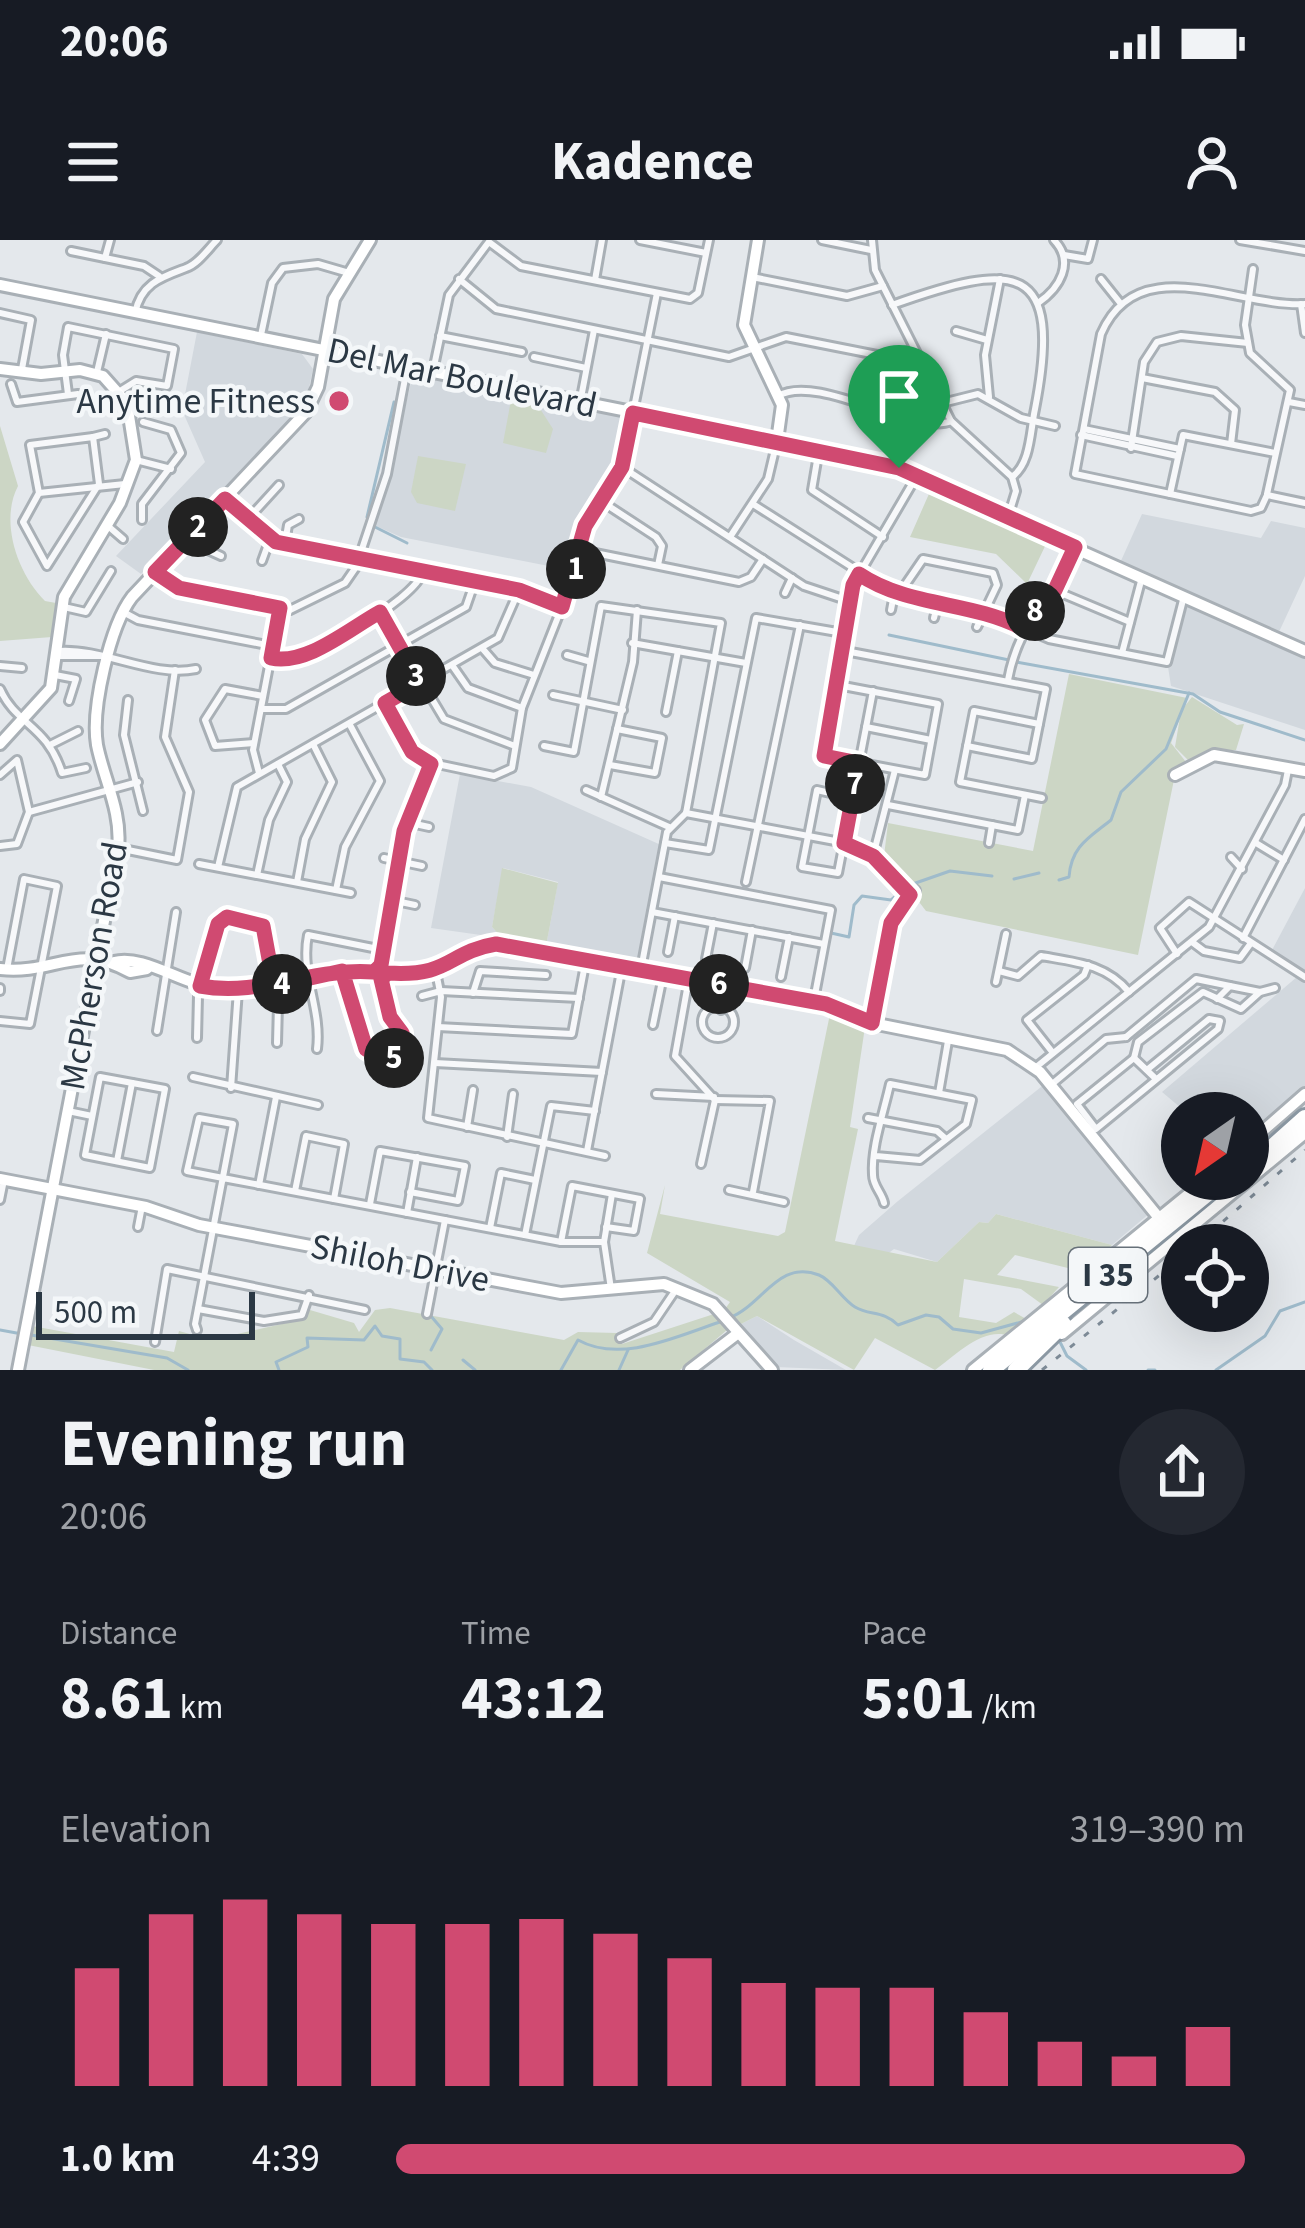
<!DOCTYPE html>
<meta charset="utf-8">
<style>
body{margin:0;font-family:"Source Sans 3",sans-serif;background:#242831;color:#f1f3f6;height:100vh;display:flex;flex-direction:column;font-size:45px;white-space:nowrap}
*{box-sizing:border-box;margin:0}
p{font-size:39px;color:#9ea1a6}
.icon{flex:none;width:66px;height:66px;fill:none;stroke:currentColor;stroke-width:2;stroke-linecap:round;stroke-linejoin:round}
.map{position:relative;height:1130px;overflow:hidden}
.sheet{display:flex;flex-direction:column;background:#171b24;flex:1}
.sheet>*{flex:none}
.needle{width:78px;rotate:214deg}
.buttons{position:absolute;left:1161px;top:852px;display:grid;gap:24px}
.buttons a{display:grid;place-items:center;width:108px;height:108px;border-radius:50%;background:#171b24;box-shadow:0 12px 48px #0002;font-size:60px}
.scale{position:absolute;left:36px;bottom:30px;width:219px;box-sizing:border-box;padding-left:12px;border:6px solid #2b3844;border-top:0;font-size:33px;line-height:42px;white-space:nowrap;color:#2b3844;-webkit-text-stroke:9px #f4f7f9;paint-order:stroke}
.pin{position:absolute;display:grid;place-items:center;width:102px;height:102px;color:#fff;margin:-123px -51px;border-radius:50% 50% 50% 0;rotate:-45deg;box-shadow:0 0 12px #0007}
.pin .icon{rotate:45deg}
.km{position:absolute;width:60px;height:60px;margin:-30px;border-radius:50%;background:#222;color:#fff;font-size:33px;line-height:60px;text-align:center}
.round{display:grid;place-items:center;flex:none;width:126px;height:126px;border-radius:63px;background:#242831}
.head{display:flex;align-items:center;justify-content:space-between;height:204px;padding:0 60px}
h1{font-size:66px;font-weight:700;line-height:90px}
.figures{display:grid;grid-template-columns:repeat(3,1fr);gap:18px;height:204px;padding:12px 60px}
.figures div{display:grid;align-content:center}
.figures b{font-size:60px;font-weight:700}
.figures small{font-size:33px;font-weight:400}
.figures p{font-size:33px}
.chart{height:336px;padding:24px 60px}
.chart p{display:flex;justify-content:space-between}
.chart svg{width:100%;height:216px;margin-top:12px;stroke:#d04a71;stroke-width:6}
ul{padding:0 60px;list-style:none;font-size:39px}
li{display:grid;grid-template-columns:192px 144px 1fr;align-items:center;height:90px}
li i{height:30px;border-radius:15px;background:#d04a71}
.status{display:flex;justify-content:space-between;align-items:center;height:84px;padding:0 60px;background:#171b24;direction:ltr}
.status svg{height:33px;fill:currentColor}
header{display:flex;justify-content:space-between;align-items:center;height:156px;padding:0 60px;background:#171b24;font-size:54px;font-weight:700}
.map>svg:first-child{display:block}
.built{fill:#d2d8de}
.green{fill:#ccd6c5}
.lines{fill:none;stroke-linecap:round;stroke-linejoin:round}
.stream{stroke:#9fbbcb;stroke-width:3}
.street-casing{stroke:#a9b0b6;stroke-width:12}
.secondary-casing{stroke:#a9b0b6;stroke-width:16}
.highway-casing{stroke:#8b98a3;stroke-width:22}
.street{stroke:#f7f8fa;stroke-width:6}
.secondary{stroke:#fff;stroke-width:10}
.highway{stroke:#fff;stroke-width:16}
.rail{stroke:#7d8a96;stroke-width:3;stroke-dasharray:6 12;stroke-linecap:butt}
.route-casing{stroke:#fff;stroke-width:24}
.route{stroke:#d04a71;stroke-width:15}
.poi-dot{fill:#d04a71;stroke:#f4f7f9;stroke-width:4.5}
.labels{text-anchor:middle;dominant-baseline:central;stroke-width:9;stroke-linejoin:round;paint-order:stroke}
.shield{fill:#f4f7f9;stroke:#67717a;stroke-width:3}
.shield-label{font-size:33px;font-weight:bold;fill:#2b3844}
.street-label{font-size:36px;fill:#2b3844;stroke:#f4f7f9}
.poi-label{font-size:36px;fill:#2b3844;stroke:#f4f7f9;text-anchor:end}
</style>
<div class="status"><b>20:06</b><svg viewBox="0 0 49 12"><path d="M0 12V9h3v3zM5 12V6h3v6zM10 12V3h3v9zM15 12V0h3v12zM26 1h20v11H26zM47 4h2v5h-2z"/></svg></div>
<header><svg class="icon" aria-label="menu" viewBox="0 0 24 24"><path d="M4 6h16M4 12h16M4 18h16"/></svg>Kadence<svg class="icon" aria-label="person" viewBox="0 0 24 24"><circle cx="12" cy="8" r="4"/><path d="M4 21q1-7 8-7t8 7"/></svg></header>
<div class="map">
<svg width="1305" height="1130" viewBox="0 0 1305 1130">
<rect width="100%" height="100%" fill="#e4e8ec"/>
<!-- built -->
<g class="built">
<path d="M197 92 302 114 313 129 309 148 293 177 141 334 116 316 205 222 182 170Z"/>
<path d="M413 134 625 177 619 226 583 284 574 331 401 297 369 283 388 238Z"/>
<path d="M1142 274 1261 298 1271 281 1305 288V336L1278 394 1120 323Z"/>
<path d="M1188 365 1305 418V490L1171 446 1168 427Z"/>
<path d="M460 534 531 547 661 605 640 722 546 706 558 642 503 628 492 687 502 698 431 688Z"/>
<path d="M1305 648V734L1271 712Z"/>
<path d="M1298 736 1305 741V848L1248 899V873H1187L1162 852Z"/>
<path d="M1046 843 1150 973 1112 1005 996 974 988 983 979 982 937 1022 894 1009 886 1015 853 1008 859 995 898 961Z"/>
<path d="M757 1076 794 1100 846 1130 776 1127 739 1085Z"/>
</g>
<!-- green -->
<g class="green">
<path d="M511 160 537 164 553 189 546 213 503 203Z"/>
<path d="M0 186 18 246C0 280 16 332 45 361L56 363 52 397 0 401Z"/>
<path d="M418 216 466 224 455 271 417 263 411 252Z"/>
<path d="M932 247 1048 300 1027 344 996 314 910 297Z"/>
<path d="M1069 434 1187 458 1171 503 1186 522 1176 530 1138 715 926 671 884 616 888 583 1033 611Z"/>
<path d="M1192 457 1237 485 1244 484 1236 510H1215L1188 520 1175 507 1181 471Z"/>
<path d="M502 628 558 643 546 706 502 698 492 687Z"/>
<path d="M830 774 865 787 850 887 858 889 835 1001 937 1022 979 982 988 983 996 974 1112 1005 1080 1031 1015 1015 997 1035 1059 1047 1043 1065 1021 1049 964 1039 959 1077 996 1083 1014 1072 1028 1080 1010 1096C983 1086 956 1115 935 1130L875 1098 854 1130 757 1076 739 1085 725 1069 730 1062 647 1013 665 945 660 974 778 996 785 992Z"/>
<path d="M390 1068 564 1100 578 1092 617 1093 622 1104 714 1074 727 1090 680 1130H154L28 1105 32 1086 174 1112 179 1091 211 1100 304 1079 310 1070 354 1083 359 1092 375 1070Z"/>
</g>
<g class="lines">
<!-- stream -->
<g class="stream">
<path d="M375 114 399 120"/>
<path d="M367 277 394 162"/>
<path d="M373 286 407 303"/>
<path d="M889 395 1009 420"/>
<path d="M1016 422 1193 454 1220 472 1305 500"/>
<path d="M1014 639 1039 633"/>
<path d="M1059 640 1069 637C1071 606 1090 597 1111 580L1121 552 1166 509 1189 453"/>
<path d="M907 646 950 631 992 636"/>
<path d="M831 693 849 697 854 665 862 656 891 660 902 651"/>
<path d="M430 1075 442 1089 431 1110"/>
<path d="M729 1078C763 1065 778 1019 819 1035 832 1040 842 1059 855 1067 870 1076 883 1070 898 1085L926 1075 939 1077 953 1089 981 1093 1025 1081"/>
<path d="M0 1090 22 1094"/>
<path d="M31 1095 167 1118 188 1130"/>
<path d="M1059 1100 1067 1116 1086 1130"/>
<path d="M463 1120 475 1130"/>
<path d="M279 1130 276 1122 308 1107 307 1098 364 1100 375 1086 382 1096 400 1099V1119L424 1122 432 1130"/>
<path d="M561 1130 578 1100C621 1124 677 1096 720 1082"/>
<path d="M619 1130 628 1110"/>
<path d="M1148 1130H1155"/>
<path d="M1216 1130 1265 1096 1280 1071 1305 1062"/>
</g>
<defs>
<g id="street">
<path d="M640 0 706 13"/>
<path d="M822 0 871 10"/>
<path d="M872 0 875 30 951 181 1012 237 1016 251 1008 277"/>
<path d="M1240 0 1305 11"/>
<path d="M489 2 521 26 690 59 698 53 709 0"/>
<path d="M71 11 144 26 159 36"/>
<path d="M1064 15 1088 19 1093 0"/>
<path d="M105 18 110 0"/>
<path d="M1253 29 1245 85 1250 113 1290 150 1267 254"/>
<path d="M752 37 847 56 883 46"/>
<path d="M459 39 496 69 729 117 786 97 887 117 914 109"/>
<path d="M1101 39 1121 64"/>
<path d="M595 40 602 0"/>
<path d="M1038 63C1060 48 1075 22 1054 0"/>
<path d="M1301 64 1305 93"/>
<path d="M1305 64C1237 68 1138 8 1101 94L1075 234 1251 271 1261 268 1267 255 1305 263"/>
<path d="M892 65C1015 21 1064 20 1035 169 1030 192 1031 223 1012 237"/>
<path d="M0 73 31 80 22 129"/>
<path d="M135 73C141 43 162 37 186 28 198 24 208 9 217 0"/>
<path d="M956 91 987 100"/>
<path d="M261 95 272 43 283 28 318 24 349 33"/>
<path d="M440 96 522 112"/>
<path d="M534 117 586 128"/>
<path d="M433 131 449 55 488 3"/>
<path d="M97 132 106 94"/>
<path d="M1142 138 1215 152 1235 170 1231 204"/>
<path d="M11 144 17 162 78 154 95 166"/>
<path d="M68 154 63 115 68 87 174 109 167 146 136 141 120 151"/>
<path d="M778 156C818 132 916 197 951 181"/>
<path d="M989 157 985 115 1000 39"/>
<path d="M1289 162 1305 165"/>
<path d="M580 163 594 90"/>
<path d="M942 163 978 154 1021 178 1055 186"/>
<path d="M1084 189 1180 209"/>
<path d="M1081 195 1177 216"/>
<path d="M93 197 99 244 47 326 23 282 39 253 30 205Z"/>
<path d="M93 197 105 194"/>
<path d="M1131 208 1144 122 1157 102 1181 96 1248 103"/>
<path d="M819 209 812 250 883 297"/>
<path d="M136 220 171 229"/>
<path d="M622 227 804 346 849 361"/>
<path d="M39 253 125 244"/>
<path d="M1170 254 1183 195 1275 213"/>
<path d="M225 259 276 302 519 350 562 367"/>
<path d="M601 261 656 297 662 306 658 325"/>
<path d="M753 264 894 354 986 372 1049 399 1167 422 1183 360"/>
<path d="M142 280V264L181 213 171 190 143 182"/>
<path d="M247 280 279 245"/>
<path d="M108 286 123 299"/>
<path d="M730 297 768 239 777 201"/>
<path d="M186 300 221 316"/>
<path d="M285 303 288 285 299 279"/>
<path d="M580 310 739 342 751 337 763 319"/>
<path d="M262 321 270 299"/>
<path d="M155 332 180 348 290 370 345 343 356 327 387 234 407 128"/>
<path d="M1056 351 1130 382"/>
<path d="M785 353 792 338"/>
<path d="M899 354 923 319 993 333 997 345 977 387"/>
<path d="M64 367 86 372 111 331"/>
<path d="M891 370 894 354"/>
<path d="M380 372 444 479 515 506"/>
<path d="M125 373 138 380 272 406"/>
<path d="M934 378 938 362"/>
<path d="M632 403 746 423"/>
<path d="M482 408 495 423 534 435"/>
<path d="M840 410 1046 449 1032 519 967 506"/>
<path d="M59 411C104 408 152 438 196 429"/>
<path d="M1122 413 1141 341"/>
<path d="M567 415 588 421"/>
<path d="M58 416H109"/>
<path d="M271 418C300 425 416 361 423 331"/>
<path d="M452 425 468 448 522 468"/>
<path d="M0 426 22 428"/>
<path d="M55 435 76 439 69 461"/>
<path d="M1008 440C1018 383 1051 360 1073 310"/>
<path d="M838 445 938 464 925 535 824 516 853 345 915 239"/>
<path d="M0 449C16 485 47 485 62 533L86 528"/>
<path d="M553 455 623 470"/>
<path d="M128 460 124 495 143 571"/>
<path d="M385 463 423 521 494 536 512 528 522 468 575 334 585 286 622 227 657 53"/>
<path d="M261 469H286L466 367 475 341"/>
<path d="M666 472 678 411"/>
<path d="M1039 484 974 471 960 542 1042 558"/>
<path d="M866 487 931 500"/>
<path d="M254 503 215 506 205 480 225 449 263 456"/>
<path d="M50 505 78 491"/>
<path d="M544 506 574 512 601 366 721 383 686 573"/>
<path d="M610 525 655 533 662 498 617 489"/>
<path d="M259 533 253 510 280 368"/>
<path d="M0 535 17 520 29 572 17 604 0 606"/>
<path d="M586 550 669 587"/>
<path d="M601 557 633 422 637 370"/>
<path d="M852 558 817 550 802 627 838 633 873 451"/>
<path d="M888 565 1018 590 1025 555"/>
<path d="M29 572 138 542"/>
<path d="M686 573 851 604 873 616 910 655"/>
<path d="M406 582 429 587"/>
<path d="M665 603 709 610 756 378 843 393"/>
<path d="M989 603 992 585"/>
<path d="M1256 603 1284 620"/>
<path d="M118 608 177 620 189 552 165 497 175 430"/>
<path d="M873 616 895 530"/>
<path d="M1231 617 1242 629"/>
<path d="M384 618 422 626"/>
<path d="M199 624 351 653"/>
<path d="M218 627 237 547 498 398 519 350"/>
<path d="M257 635 269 580 287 542 278 524"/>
<path d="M659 637 831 670 814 760"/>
<path d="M297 642 305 599 332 542 313 504"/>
<path d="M746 642 800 385"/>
<path d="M336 650 345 607 380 541 350 485"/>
<path d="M391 660 415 665"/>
<path d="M652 672 824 704"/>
<path d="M1243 698 1305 579"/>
<path d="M1192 702 1204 711 1240 718 1251 703"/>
<path d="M668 712 675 676"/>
<path d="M1177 714 1160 688 1189 662 1305 737"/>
<path d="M706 719 713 683"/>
<path d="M381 725 404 591 431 524"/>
<path d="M745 728 752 690"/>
<path d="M641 729 667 592 686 573"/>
<path d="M999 731 1018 736 1041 716C1075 722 1106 724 1129 752"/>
<path d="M436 732 441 757 428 878 605 916"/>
<path d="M343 735 366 809 392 818 399 813 401 790 390 777 381 739"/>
<path d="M781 737 789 697"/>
<path d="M689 738 675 816 715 860"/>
<path d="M996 742 1006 694"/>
<path d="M0 748V751"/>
<path d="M473 753 480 731 546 735"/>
<path d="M422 756 441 751 579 758"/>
<path d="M1217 759 1230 746 1260 752"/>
<circle cx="718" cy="782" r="16"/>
<path d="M721 770 726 745"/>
<path d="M0 781 30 784 57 646 24 639 7 729"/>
<path d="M653 785 663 736"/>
<path d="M438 787 572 794 586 719"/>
<path d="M157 791 176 672"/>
<path d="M1126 797 1196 739 1230 746"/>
<path d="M197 798 198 756 219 681 227 677 264 688 278 764 277 803"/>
<path d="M317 809C322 769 300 734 308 695L383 710"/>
<path d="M1053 813 1027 780 1084 735 1088 725"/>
<path d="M1134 818 1138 802 1203 752 1241 769 1260 752 1275 748"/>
<path d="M435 823 602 832"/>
<path d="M1035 828 1209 687 1285 545 1288 530"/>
<path d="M1148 829 1209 779 1220 781 1218 789 1096 889 1077 864 1134 818 1156 839"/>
<path d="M100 837 165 849 150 928 85 915Z"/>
<path d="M193 837 318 865"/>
<path d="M1051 845 1106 799 1126 797"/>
<path d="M231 848 238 750"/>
<path d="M939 853 948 801"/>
<path d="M656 854 714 857"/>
<path d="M715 860 770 861 753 952"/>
<path d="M68 871 92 876"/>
<path d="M868 878 937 891 946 899"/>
<path d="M467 887 473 850"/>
<path d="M507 897 513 854"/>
<path d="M587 911 622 726"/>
<path d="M876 916 920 920 966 884 972 860 890 844C884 872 871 907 873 935 873 946 882 953 884 963"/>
<path d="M117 921 132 843"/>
<path d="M701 924 715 860"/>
<path d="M259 945 276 857"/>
<path d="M729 950 784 962"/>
<path d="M295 951 306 896 344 904 334 959"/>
<path d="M0 960 4 940"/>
<path d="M370 964 380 911 465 926 458 961 410 952"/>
<path d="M407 973 417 917"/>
<path d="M138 987 142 966"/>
<path d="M490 988 501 933 535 940"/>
<path d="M525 995 551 866 595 871"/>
<path d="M561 1002 572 946 640 959 634 991 606 987"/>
<path d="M611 1049 604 1002 612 954"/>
<path d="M198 1069 264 1081 302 1075 309 1055"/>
<path d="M427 1074 445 980"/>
<path d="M197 1090 195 1084C208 1017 220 950 233 884L199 878 187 931 223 938 561 1002H604"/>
<path d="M620 1098 654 1082 675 1051"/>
<path d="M155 1102 167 1029 365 1070"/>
</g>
<g id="secondary">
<path d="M758 0 744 85 782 165 777 201"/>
<path d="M0 45 881 222 1305 411"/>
<path d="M0 129 41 134 80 130 103 136 127 163 136 220 120 263 64 357 51 448 0 504"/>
<path d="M1175 535 1214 515 1305 531"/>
<path d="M114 722C142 714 181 743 213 748 268 756 319 728 374 732L379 725 388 733"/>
<path d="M0 729C54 735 77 702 130 732L147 729"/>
<path d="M374 732 381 739 388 733 436 732 475 709 505 704 821 763 872 783 1007 810 1040 832 1159 978"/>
<path d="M872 783 891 683 914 651"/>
<path d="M1248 904 1305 854"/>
<path d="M0 939 146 967 199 985 561 1053 664 1044 713 1064 772 1130"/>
<path d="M1062 1094 1305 893"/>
<path d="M18 1130 118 608C122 572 104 540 97 505 91 469 110 386 132 357L306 172 318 147 334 59 370 0"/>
<path d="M690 1130 737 1094"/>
<path d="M973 1130 1207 939"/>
</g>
<g id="highway">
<path d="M1248 929 1305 878"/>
<path d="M991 1130 1225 939"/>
<path d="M1016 1130 1063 1084"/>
</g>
</defs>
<!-- street casing -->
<use href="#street" class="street-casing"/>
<!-- secondary casing -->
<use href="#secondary" class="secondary-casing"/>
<!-- highway casing -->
<use href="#highway" class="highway-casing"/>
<!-- street -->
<use href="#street" class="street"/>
<!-- secondary -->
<use href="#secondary" class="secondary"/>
<!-- highway -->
<use href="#highway" class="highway"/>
<!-- rail -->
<g class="rail">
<path d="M1196 1005 1305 910"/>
<path d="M1042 1130 1182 1017"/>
</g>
</g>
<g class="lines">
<defs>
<path id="route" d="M899 228 633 173 622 227 585 286 562 367 519 350 276 302 225 259 155 332 179 348 280 368 271 418C306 426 349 389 380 372L420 443 385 463 412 512 431 524 404 591 381 725 374 732C314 727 260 757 200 746L218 684 227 677 263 686 274 746 342 731 366 809 381 818 397 816 402 793 390 777 381 739 388 733C452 737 447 712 496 704L826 764 872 783 891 683 910 655 873 616 844 603 859 523 824 516 853 345 859 334C908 367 970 361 1022 388L1055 350 1075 307 899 228"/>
</defs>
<!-- route casing -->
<use href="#route" class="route-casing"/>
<!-- route -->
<use href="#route" class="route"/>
</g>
<!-- markers -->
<circle class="poi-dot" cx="339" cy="161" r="12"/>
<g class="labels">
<!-- shield labels -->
<rect class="shield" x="1069" y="1008" width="78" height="54" rx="9"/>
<g class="shield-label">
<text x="1108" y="1035">I 35</text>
</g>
<!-- street labels -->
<g class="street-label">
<text transform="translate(462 138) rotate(12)">Del Mar Boulevard</text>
<text transform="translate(94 726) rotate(-80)">McPherson Road</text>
<text transform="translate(400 1023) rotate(11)">Shiloh Drive</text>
</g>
<!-- poi labels -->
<g class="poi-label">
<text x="315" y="161">Anytime Fitness</text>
</g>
</g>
</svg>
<div class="buttons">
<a><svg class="needle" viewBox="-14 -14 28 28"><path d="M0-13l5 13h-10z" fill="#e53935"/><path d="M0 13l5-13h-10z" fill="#9ea1a6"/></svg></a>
<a><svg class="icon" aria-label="locate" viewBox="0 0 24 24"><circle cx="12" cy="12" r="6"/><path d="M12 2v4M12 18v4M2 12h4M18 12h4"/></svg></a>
</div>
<div class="scale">500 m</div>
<div class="pin" style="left:899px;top:228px;background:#1e9e55"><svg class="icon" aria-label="arrive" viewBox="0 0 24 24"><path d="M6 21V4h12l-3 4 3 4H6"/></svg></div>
<b class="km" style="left:576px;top:329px">1</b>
<b class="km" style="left:198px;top:287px">2</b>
<b class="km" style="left:416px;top:436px">3</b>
<b class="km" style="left:282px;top:744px">4</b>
<b class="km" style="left:394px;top:818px">5</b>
<b class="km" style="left:719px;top:744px">6</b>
<b class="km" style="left:855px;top:544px">7</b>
<b class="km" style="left:1035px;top:371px">8</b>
</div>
<section class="sheet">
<div class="head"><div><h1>Evening run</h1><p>20:06</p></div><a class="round"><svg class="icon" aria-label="share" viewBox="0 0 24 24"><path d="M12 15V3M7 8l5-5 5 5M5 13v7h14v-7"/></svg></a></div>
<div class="figures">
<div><p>Distance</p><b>8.61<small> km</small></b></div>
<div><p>Time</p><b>43:12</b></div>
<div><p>Pace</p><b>5:01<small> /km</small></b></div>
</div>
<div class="chart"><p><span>Elevation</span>319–390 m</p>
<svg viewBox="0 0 160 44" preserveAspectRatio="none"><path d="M5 44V20M15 44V9M25 44V6M35 44V9M45 44V11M55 44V11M65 44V10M75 44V13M85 44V18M95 44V23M105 44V24M115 44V24M125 44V29M135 44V35M145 44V38M155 44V32"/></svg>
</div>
<ul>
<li><b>1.0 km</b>4:39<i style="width:100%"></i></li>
</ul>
</section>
